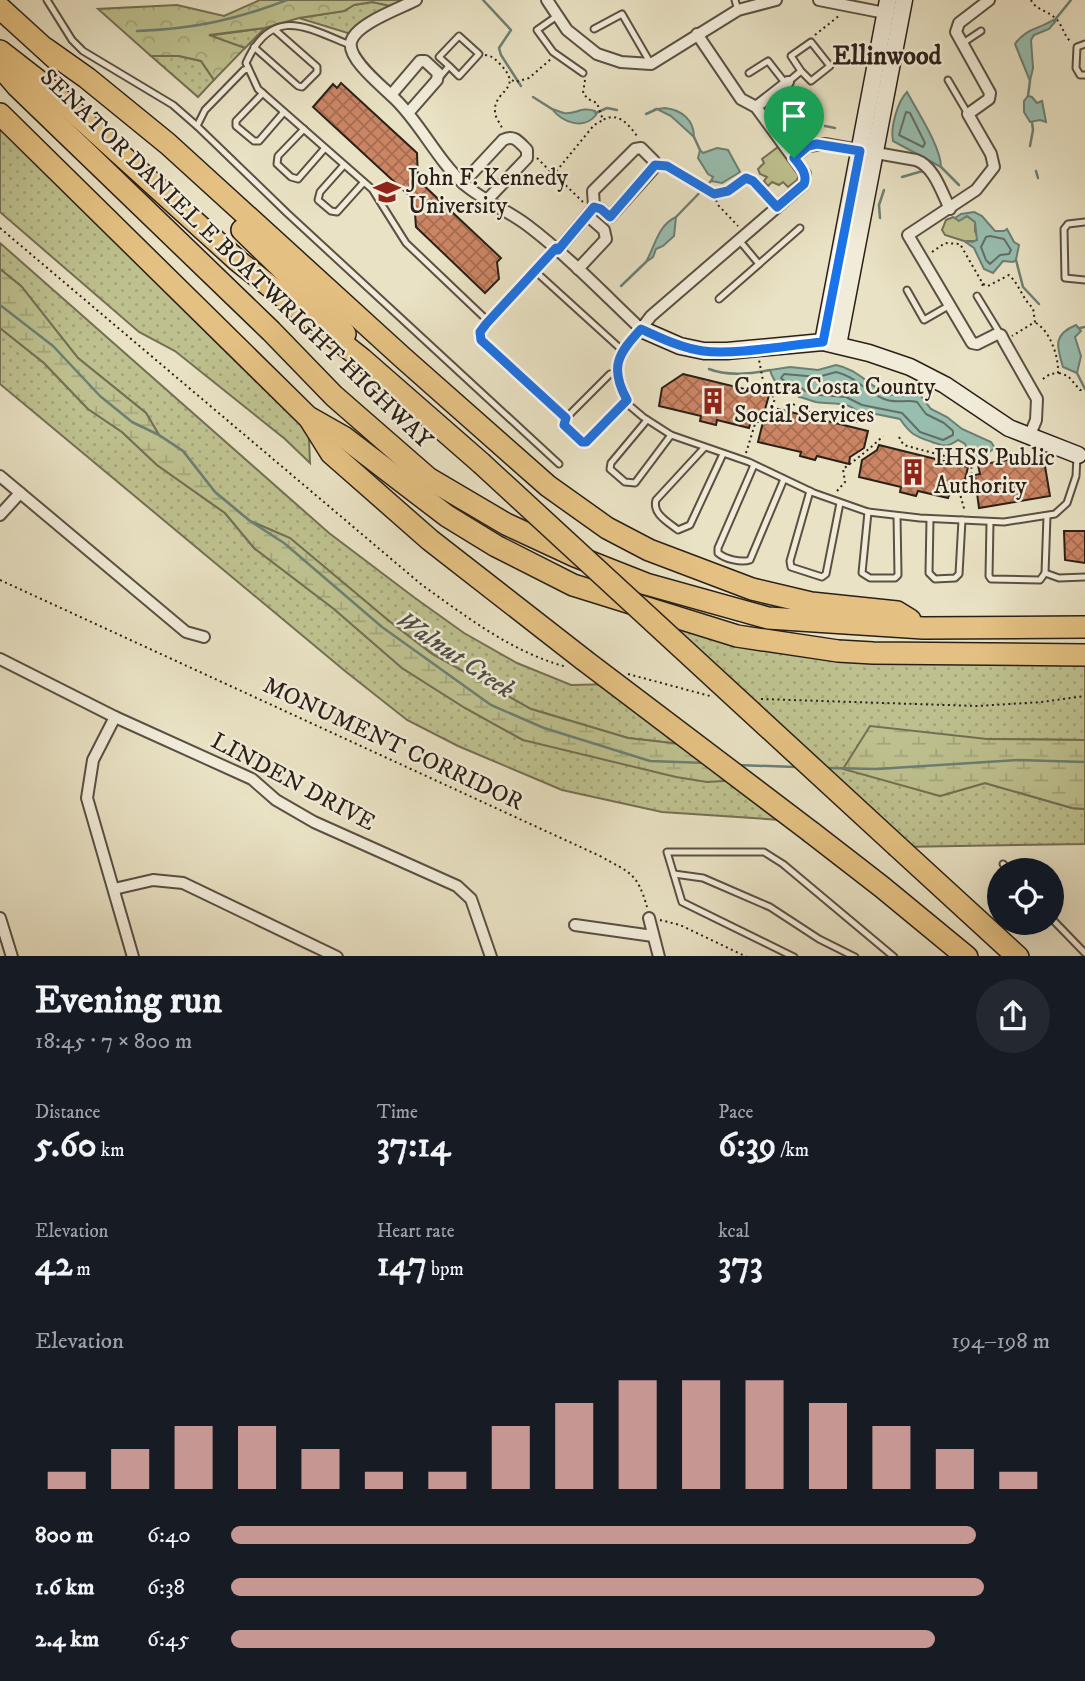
<!DOCTYPE html>
<meta charset="utf-8">
<style>
body{margin:0;font-family:"IM FELL DW Pica",serif;background:#242831;color:#f1f3f6;height:100vh;display:flex;flex-direction:column;font-size:26px;white-space:nowrap}
*{box-sizing:border-box;margin:0}
p{font-size:23px;color:#9ea1a6}
.icon{flex:none;width:38px;height:38px;fill:none;stroke:currentColor;stroke-width:2;stroke-linecap:round;stroke-linejoin:round}
.map{position:relative;height:956px;overflow:hidden}
.details{display:flex;flex-direction:column;background:#171b24;flex:1}
.details>*{flex:none}
.controls{position:absolute;left:987px;top:858px;display:grid;gap:14px}
.controls a{display:grid;place-items:center;width:77px;height:77px;border-radius:50%;background:#171b24;box-shadow:0 7px 28px #0002;font-size:35px}
.pin{position:absolute;display:grid;place-items:center;width:60px;height:60px;color:#fff;margin:-72px -30px;border-radius:50% 50% 50% 0;rotate:-45deg;box-shadow:0 0 7px #0007}
.pin .icon{rotate:45deg}
.round{display:grid;place-items:center;flex:none;width:74px;height:74px;border-radius:37px;background:#242831}
.summary{display:flex;align-items:center;justify-content:space-between;height:119px;padding:0 35px}
h1{font-size:38px;font-weight:700;line-height:52px}
.figures{display:grid;grid-template-columns:repeat(3,1fr);gap:10px;height:119px;padding:7px 35px}
.figures div{display:grid;align-content:center}
.figures b{font-size:35px;font-weight:700}
.figures small{font-size:19px;font-weight:400}
.figures p{font-size:19px}
.chart{height:196px;padding:14px 35px}
.chart p{display:flex;justify-content:space-between}
.chart svg{width:100%;height:126px;margin-top:7px;stroke:#c59692;stroke-width:6}
ul{padding:0 35px;list-style:none;font-size:23px}
li{display:grid;grid-template-columns:112px 84px 1fr;align-items:center;height:52px}
li i{height:18px;border-radius:9px;background:#c59692}
.map>svg:first-child{display:block}
.grass{fill:url(#grass-dots);stroke:#747054;stroke-width:2}
.forest{fill:url(#forest-crowns);stroke:#747054;stroke-width:2}
.wetland{fill:url(#wetland-marsh);stroke:#747054;stroke-width:2}
.pitch{fill:#bec18f;stroke:#747054;stroke-width:2}
.water{fill:#98beb0;stroke:#6c7f73;stroke-width:2}
.lines{fill:none;stroke-linecap:round;stroke-linejoin:round}
.shore{stroke:#626f64;stroke-width:2}
.stream{stroke:#6c7f73;stroke-width:2.5}
.building{fill:url(#building-cross-hatch);stroke:#2b2018;stroke-width:2}
.lane-casing{stroke:#5a5043;stroke-width:9}
.street-casing{stroke:#5a5043;stroke-width:14}
.secondary-casing{stroke:#2b2018;stroke-width:19}
.highway-casing{stroke:#2b2018;stroke-width:24}
.path{stroke:#2b2018;stroke-width:2;stroke-dasharray:2 3.5;stroke-linecap:butt}
.lane{stroke:#f1ecd9;stroke-width:5}
.street{stroke:#f1ecd9;stroke-width:10}
.secondary{stroke:#f1ecd9;stroke-width:16}
.highway{stroke:#e4c182;stroke-width:21}
.highway-bridge-casing{stroke:#2b2018;stroke-width:24;stroke-linecap:butt}
.highway-bridge{stroke:#e4c182;stroke-width:21}
.route-casing{stroke:#fff;stroke-width:14}
.route{stroke:#1a73e8;stroke-width:9}
.labels{text-anchor:middle;dominant-baseline:central;stroke-width:5;stroke-linejoin:round;paint-order:stroke}
.poi-label{font-size:24px;fill:#2b2018;stroke:#f1ecd9;text-anchor:start}
.street-label{font-size:24px;fill:#2b2018;stroke:#f1ecd9}
.neighbourhood-label{font-size:26px;font-weight:bold;fill:#2b2018;stroke:#f1ecd9}
.water-label{font-size:26px;font-style:italic;fill:#4c4f46;stroke:#f1ecd9}
</style>
<div class="map">
<svg width="1085" height="957" viewBox="0 0 1085 957">
<defs>
<pattern id="grass-dots" width="8" height="8" patternUnits="userSpaceOnUse" patternTransform="scale(1.75)"><rect width="8" height="8" fill="#bec18f"/><path d="M2 2h.1M6 6h.1" fill="none" stroke="#a3a67b" stroke-width="1.8" stroke-linecap="round"/></pattern>
<pattern id="forest-crowns" width="20" height="18" patternUnits="userSpaceOnUse" patternTransform="scale(1.75)"><rect width="20" height="18" fill="#bec18f"/><path d="M2 6a3 3 0 1 1 6 0M12 15a3 3 0 1 1 6 0" fill="none" stroke="#a3a67b"/></pattern>
<pattern id="wetland-marsh" width="20" height="14" patternUnits="userSpaceOnUse" patternTransform="scale(1.75)"><rect width="20" height="14" fill="#bec18f"/><path d="M1 5h8M5 5V1M11 12h8M15 12V8" fill="none" stroke="#a3a67b"/></pattern>
<pattern id="building-cross-hatch" width="8" height="8" patternUnits="userSpaceOnUse" patternTransform="scale(1.75)"><rect width="8" height="8" fill="#cb8564"/><path d="M0 0l8 8M0 8l8-8" fill="none" stroke="#a56c51"/></pattern>
</defs>
<rect width="100%" height="100%" fill="#e9e2c4"/>
<filter id="stains"><feTurbulence type="fractalNoise" baseFrequency=".00286" numOctaves="4"/><feColorMatrix values="0 0 0 0 .2 0 0 0 0 .09 0 0 0 0 .02 0 0 0 .5 -.17"/></filter>
<radialGradient id="worn" r=".72"><stop offset=".6" stop-color="#630" stop-opacity="0"/><stop offset="1" stop-color="#630" stop-opacity=".3"/></radialGradient>
<!-- grass -->
<g class="grass">
<path d="M372 2 400 8 354 35 299 18 344 11 354 5Z"/>
<path d="M265 28 245 48 207 36Z"/>
<path d="M151 56H179L201 61 214 80 198 97Z"/>
<path d="M0 114 308 417 310 463 285 439 175 351 139 332 0 212Z"/>
<path d="M0 243 329 533 415 598 464 633 517 663 571 685 615 684 698 746 628 738 531 709 433 654 389 621 290 538 250 521 215 492 183 451 159 435 146 413 78 358 21 286 0 269Z"/>
<path d="M0 328 44 363 88 409 122 432 157 465 225 513 254 548 334 609 402 668 465 708 523 740 742 780 796 821 662 812 562 790 458 746 407 720 345 671 0 384Z"/>
<path d="M652 611 737 636 1085 655V740L987 739 844 768 940 796 985 783 1072 808 1085 809V844L898 847Z"/>
</g>
<!-- forest -->
<path class="forest" d="M260 0H416L400 8 372 2 354 5 344 11 299 18 265 28 209 35 245 48 214 80 201 61 179 56H151L98 9 177 5 224 16Z"/>
<!-- wetland -->
<g class="wetland">
<path d="M0 269 21 286 78 358 146 413 159 435 183 451 215 492 250 521 290 538 389 621 432 654 531 709 628 738 698 746 742 780 707 782 676 777 523 740 465 708 402 668 334 609 254 548 225 513 157 465 122 432 88 409 44 363 0 328Z"/>
<path d="M870 726 987 739 1085 740V809L1072 808 985 783 940 796 843 769Z"/>
</g>
<!-- pitch -->
<g class="pitch">
<path d="M778 147 799 174 797 180 788 187 783 182 779 185 772 182 768 186 764 181 767 177 760 174 758 169 764 163 762 159Z"/>
<path d="M967 216 975 222V231L978 238 976 241H964L945 235 942 230 946 220 953 217 959 220Z"/>
</g>
<!-- water -->
<g class="water">
<path d="M1053 20 1055 22 1049 29 1034 35 1031 40 1033 68 1030 81 1015 44C1025 29 1039 29 1053 20Z"/>
<path d="M907 92C917 111 941 147 941 167L893 141C890 127 898 101 907 92Z"/>
<path d="M1028 96 1032 97 1037 103 1042 101 1046 122 1040 120 1030 122 1024 112V101Z"/>
<path d="M665 108C682 110 694 120 694 137L671 116 657 109Z"/>
<path d="M552 109C556 110 560 112 564 113 575 115 581 106 595 111L596 115C584 130 563 123 552 109Z"/>
<path d="M717 148 728 150 740 172 722 183 711 181 713 177 708 174 698 158 700 150 703 153Z"/>
<path d="M974 212 982 216 995 231H1004L1007 229 1014 242 1019 245 1016 260 1013 262 1003 261 993 273 984 269 974 248 964 241 972 242 977 240 975 222 967 216 959 221 955 218 961 214Z"/>
<path d="M676 217 674 236 663 246 656 249 653 257 646 262C655 246 658 225 676 217Z"/>
<path d="M1076 325 1081 331 1075 337 1081 356 1077 373 1063 367C1057 347 1052 335 1076 325Z"/>
<path d="M836 365C857 369 868 385 886 393 897 398 909 393 920 395L931 409 947 417 962 429 991 442 995 448 980 458 969 454 965 444 958 440C947 448 944 446 932 442 915 436 911 435 900 419L866 412 860 414C847 400 833 405 816 402 811 401 805 398 799 397L797 392C783 389 774 385 770 370L790 367 818 370Z"/>
</g>
<g class="lines">
<!-- shore -->
<g class="shore">
<path d="M906 112 910 113 925 143 923 147 899 135Z"/>
<path d="M990 236 1004 239 1011 250 1009 254 1000 255 990 264 986 260 981 247 986 237Z"/>
<path d="M836 372C855 376 866 392 884 399 896 404 906 399 917 402L926 414 944 423 953 431V435L943 440 920 432 902 413 862 405 846 397 819 395 805 391 799 386 787 383 781 378 784 374 818 377Z"/>
</g>
<!-- stream -->
<g class="stream">
<path d="M483 0 511 30 499 48 501 55 521 86"/>
<path d="M1054 21 1071 0"/>
<path d="M137 31C193 29 235 20 287 0"/>
<path d="M1028 96 1030 81"/>
<path d="M533 97 552 109"/>
<path d="M596 113 607 108 617 110"/>
<path d="M646 114 657 109"/>
<path d="M825 126 835 128"/>
<path d="M694 137 700 150"/>
<path d="M1030 146 1033 130 1032 122"/>
<path d="M941 167 959 185"/>
<path d="M1036 171 1038 178"/>
<path d="M902 177 926 170"/>
<path d="M676 217 711 181"/>
<path d="M880 218 879 205 884 190"/>
<path d="M1016 260 1023 287 1039 304"/>
<path d="M621 286 646 262"/>
<path d="M0 305 53 346 100 396 132 422 159 435 183 451 215 492 250 521 284 543 382 627 491 705 544 728 650 761 706 763"/>
<path d="M1080 328 1085 327"/>
<path d="M709 369C726 376 752 374 770 370"/>
<path d="M1077 373 1085 389"/>
<path d="M737 765 796 767"/>
<path d="M828 768 877 769 1018 760 1085 762"/>
</g>
</g>
<!-- building -->
<g class="building">
<path d="M341 83 417 153 418 180 501 258 497 262 499 279 485 293 416 227 414 200 313 107 333 84 337 88Z"/>
<path d="M683 374 769 395 764 413 751 421 749 428 717 420 716 425 700 421 701 416 659 406 662 388Z"/>
<path d="M778 409 868 431 864 448 850 457 849 464 817 456 815 460 800 456 801 452 758 442 763 422 777 415Z"/>
<path d="M879 445 968 467 964 484 950 493 948 498 918 491 916 496 900 492 901 487 859 477 862 460 877 450Z"/>
<path d="M1043 454 1050 496 979 508 977 493 973 494 971 484 976 483 975 475 980 474 978 465Z"/>
<path d="M1064 531H1085V563L1065 560Z"/>
</g>
<g class="lines">
<defs>
<g id="lane">
<path d="M47 0 72 40 83 51 173 105 197 126"/>
<path d="M735 0 738 10"/>
<path d="M557 16 537 30 553 52 583 73"/>
<path d="M594 29 622 14 651 64"/>
<path d="M963 43 981 31"/>
<path d="M1085 44 1077 47 1076 68 1080 75H1085"/>
<path d="M350 45C306 27 272 5 246 63L258 89 372 189 406 243 489 322"/>
<path d="M254 47 298 86 302 87 317 72V67L275 30"/>
<path d="M248 69 244 70 205 110 197 126 287 213 559 464"/>
<path d="M749 73 768 61 786 84"/>
<path d="M439 78 449 66 459 76 479 54 459 36 439 57 449 66"/>
<path d="M948 80 968 114"/>
<path d="M788 82 801 71 811 81 830 66 811 42 791 56 801 71"/>
<path d="M263 93 236 121V126L254 141H259L284 112"/>
<path d="M304 129 278 156 277 164 291 177 298 179 325 148"/>
<path d="M344 165 320 192 318 200 331 211 337 212 364 182"/>
<path d="M1085 222 1068 224 1064 229 1065 278 1085 280"/>
<path d="M556 248 487 324 480 332V337L566 418"/>
<path d="M759 264 800 228"/>
<path d="M535 271 622 350"/>
<path d="M907 290 924 320 950 305"/>
<path d="M977 296 999 332"/>
<path d="M719 299 759 264 739 240"/>
<path d="M639 331 622 350 616 373 619 386 630 406 643 417 671 435 749 462 814 493 868 512 920 518 1004 522 1055 514 1067 503 1076 476 1077 457"/>
<path d="M616 373 610 374 566 418 564 425 582 442H586L627 400"/>
<path d="M647 420 611 463 610 469 625 482 635 483 671 435"/>
<path d="M704 448 656 500C652 514 668 522 678 530L690 525 723 454"/>
<path d="M754 465 718 548V553C725 559 741 563 750 560L784 479"/>
<path d="M810 491 790 561 791 567 822 577 826 574 840 503"/>
<path d="M868 512 862 573 870 578H895L898 575 897 516"/>
<path d="M930 519 929 573 935 579 955 578 959 574 962 520"/>
<path d="M990 522 989 576 991 579 1040 580 1045 573 1047 516"/>
<path d="M1045 573 1059 578 1085 577"/>
<path d="M1003 864 1009 870"/>
<path d="M674 874 703 878 770 907 819 939 855 957"/>
<path d="M1052 919 1085 953"/>
<path d="M794 957 682 902 667 852H764L783 864 894 957"/>
</g>
<g id="street">
<path d="M416 0C401 8 355 24 351 42 347 59 383 87 395 99 421 124 437 160 465 185 484 201 507 210 527 225 568 256 604 294 641 329L651 316 804 184 805 174 756 107 741 99 697 34"/>
<path d="M547 0 567 30 597 54 621 62 651 64 738 10 776 0"/>
<path d="M819 0 885 13"/>
<path d="M989 0 959 23 956 32 990 93 989 99 968 114 991 154 994 167 976 190 908 235 972 343 977 344 997 334 1001 335 1004 341 1037 399 1036 420 1029 437"/>
<path d="M391 95 420 61H425L438 73 437 80 409 112"/>
<path d="M756 107 788 82"/>
<path d="M794 158 808 146 825 144 916 160C934 166 942 193 950 209"/>
<path d="M463 183 503 140C514 134 519 142 527 150V158L486 201"/>
<path d="M558 250 594 207 593 191 635 149 641 148 654 161 653 169 610 217 601 209 594 207"/>
<path d="M578 269 606 239 604 230 588 216"/>
<path d="M0 476 186 632 204 637"/>
<path d="M0 515 20 493"/>
<path d="M0 659 115 717 252 779 276 800 314 822 457 886 471 899 491 957"/>
<path d="M115 717 93 760 87 798 133 957"/>
<path d="M114 889 153 880 183 883 337 957"/>
<path d="M0 918 12 957"/>
<path d="M649 918 659 957"/>
<path d="M575 925 653 936"/>
</g>
<g id="secondary">
<path d="M641 329 680 346 704 351H727L823 342 869 353 910 367 945 385 1009 428 1078 455"/>
<path d="M823 342 888 0"/>
<path d="M838 345 904 0"/>
</g>
<g id="highway">
<path d="M0 8 56 59"/>
<path d="M46 49 87 78 168 144 402 357 548 486 607 528 649 550 752 589 811 603 897 612 910 620"/>
<path d="M0 51 45 86 238 261 362 359 481 463"/>
<path d="M0 66 17 86 271 331 334 396 428 478 506 524 575 556 646 584 768 618 923 628 1085 627"/>
<path d="M0 114 308 417 345 438 447 516 496 546 573 585 737 636 838 651 873 653 1085 655"/>
<path d="M242 230 335 320 345 334"/>
<path d="M311 421 331 453 430 540 584 660"/>
<path d="M811 832 882 887 967 957"/>
<path d="M898 847 1018 957"/>
</g>
</defs>
<!-- lane casing -->
<use href="#lane" class="lane-casing"/>
<!-- street casing -->
<use href="#street" class="street-casing"/>
<!-- secondary casing -->
<use href="#secondary" class="secondary-casing"/>
<!-- highway casing -->
<use href="#highway" class="highway-casing"/>
<!-- path -->
<g class="path">
<path d="M1031 0C1036 10 1046 10 1054 17 1062 23 1063 34 1070 41"/>
<path d="M815 35 840 15"/>
<path d="M485 55C492 56 494 58 499 63 526 90 493 89 495 112 495 117 500 123 502 128"/>
<path d="M512 80 515 82 529 78 551 59"/>
<path d="M585 80 583 93 588 99 597 103 603 120C618 111 629 125 637 136"/>
<path d="M537 158 553 174"/>
<path d="M663 166 698 183 714 194 728 191 746 178 753 181 769 199"/>
<path d="M714 195 718 205 738 226"/>
<path d="M583 202 554 174 594 125 603 120"/>
<path d="M0 228 422 585C467 617 513 653 567 667"/>
<path d="M932 252 945 243 960 244 983 284 981 288"/>
<path d="M983 284 988 286 1009 275C1020 285 1022 299 1033 308L1035 322 1012 336"/>
<path d="M1036 323C1050 331 1059 357 1058 373L1050 374 1040 381"/>
<path d="M1059 373 1068 376 1080 390H1085"/>
<path d="M793 404C809 414 816 411 833 414 849 416 853 425 873 422"/>
<path d="M899 437 903 444 907 446 971 463 972 476 960 494 965 512"/>
<path d="M746 453 755 424 768 415 775 399 764 386 759 360"/>
<path d="M837 491 845 482 843 469C858 458 871 448 883 436"/>
<path d="M0 580 600 856C630 873 637 872 647 907"/>
<path d="M628 674 710 696"/>
<path d="M761 699 977 706 1042 702 1085 696"/>
<path d="M660 920 680 925 747 957"/>
</g>
<!-- lane -->
<use href="#lane" class="lane"/>
<!-- street -->
<use href="#street" class="street"/>
<!-- secondary -->
<use href="#secondary" class="secondary"/>
<!-- highway -->
<use href="#highway" class="highway"/>
<defs>
<g id="highway-bridge">
<path d="M481 463 898 847"/>
<path d="M584 660 811 832"/>
</g>
</defs>
<!-- highway-bridge casing -->
<use href="#highway-bridge" class="highway-bridge-casing"/>
<!-- highway-bridge -->
<use href="#highway-bridge" class="highway-bridge"/>
</g>
<g class="lines">
<defs>
<path id="route" d="M817 144 860 151 823 342C788 345 736 355 703 351 681 348 661 338 641 329 618 354 609 367 627 400L586 442H582L564 425 566 418 481 340 480 332 486 324 556 248 558 250 594 207 601 209 610 217 655 165 667 166 714 194 728 191 746 178 753 181 777 207 804 184C808 174 800 166 794 158L808 146Z"/>
</defs>
<!-- route casing -->
<use href="#route" class="route-casing"/>
<!-- route -->
<use href="#route" class="route"/>
</g>
<!-- icons -->
<defs>
<symbol id="university-bare" viewBox="-9 -9 18 18"><path d="M0-5L7-2L0 1L-7-2ZM-4 1L0 2.5L4 1V4Q0 6-4 4Z" fill="#8f2418" stroke="#f1ecd9" stroke-width="2.5" paint-order="stroke"/></symbol>
<symbol id="building-bare" viewBox="-9 -9 18 18"><path d="M-4-6H4V6H1V3H-1V6H-4ZM-2.5-4.3h1.7v1.8h-1.7ZM.8-4.3h1.7v1.8H.8ZM-2.5-1h1.7V.8h-1.7ZM.8-1h1.7V.8H.8Z" fill="#8f2418" stroke="#f1ecd9" stroke-width="2.5" paint-order="stroke"/></symbol>
</defs>
<g fill-rule="evenodd">
<use href="#university-bare" x="368" y="173" width="38" height="38"/>
<use href="#building-bare" x="694" y="382" width="38" height="38"/>
<use href="#building-bare" x="894" y="453" width="38" height="38"/>
</g>
<g class="labels">
<!-- poi labels -->
<g class="poi-label">
<text x="408" y="178">John F. Kennedy<tspan x="408" dy="28">University</tspan></text>
<text x="734" y="387">Contra Costa County<tspan x="734" dy="28">Social Services</tspan></text>
<text x="934" y="458">IHSS Public<tspan x="934" dy="28">Authority</tspan></text>
</g>
<!-- street labels -->
<g class="street-label">
<text transform="translate(236 259) rotate(44)">SENATOR DANIEL E BOATWRIGHT HIGHWAY</text>
<text transform="translate(393 744) rotate(25)">MONUMENT CORRIDOR</text>
<text transform="translate(293 782) rotate(28)">LINDEN DRIVE</text>
</g>
<!-- neighbourhood labels -->
<g class="neighbourhood-label">
<text x="887" y="56">Ellinwood</text>
</g>
<!-- water labels -->
<g class="water-label">
<text transform="translate(455 655) rotate(34)">Walnut Creek</text>
</g>
</g>
<rect width="100%" height="100%" filter="url(#stains)"/>
<rect width="100%" height="100%" fill="url(#worn)"/>
</svg>
<div class="controls">
<a><svg class="icon" aria-label="locate" viewBox="0 0 24 24"><circle cx="12" cy="12" r="6"/><path d="M12 2v4M12 18v4M2 12h4M18 12h4"/></svg></a>
</div>
<div class="pin" style="left:794px;top:158px;background:#1e9e55"><svg class="icon" aria-label="arrive" viewBox="0 0 24 24"><path d="M6 21V4h12l-3 4 3 4H6"/></svg></div>
</div>
<section class="details">
<div class="summary"><div><h1>Evening run</h1><p>18:45 · 7 × 800 m</p></div><a class="round"><svg class="icon" aria-label="share" viewBox="0 0 24 24"><path d="M12 15V3M7 8l5-5 5 5M5 13v7h14v-7"/></svg></a></div>
<div class="figures">
<div><p>Distance</p><b>5.60<small> km</small></b></div>
<div><p>Time</p><b>37:14</b></div>
<div><p>Pace</p><b>6:39<small> /km</small></b></div>
</div>
<div class="figures">
<div><p>Elevation</p><b>42<small> m</small></b></div>
<div><p>Heart rate</p><b>147<small> bpm</small></b></div>
<div><p>kcal</p><b>373</b></div>
</div>
<div class="chart"><p><span>Elevation</span>194–198 m</p>
<svg viewBox="0 0 160 44" preserveAspectRatio="none"><path d="M5 44V38M15 44V30M25 44V22M35 44V22M45 44V30M55 44V38M65 44V38M75 44V22M85 44V14M95 44V6M105 44V6M115 44V6M125 44V14M135 44V22M145 44V30M155 44V38"/></svg>
</div>
<ul>
<li><b>800 m</b>6:40<i style="width:91%"></i></li>
<li><b>1.6 km</b>6:38<i style="width:92%"></i></li>
<li><b>2.4 km</b>6:45<i style="width:86%"></i></li>
</ul>
</section>
